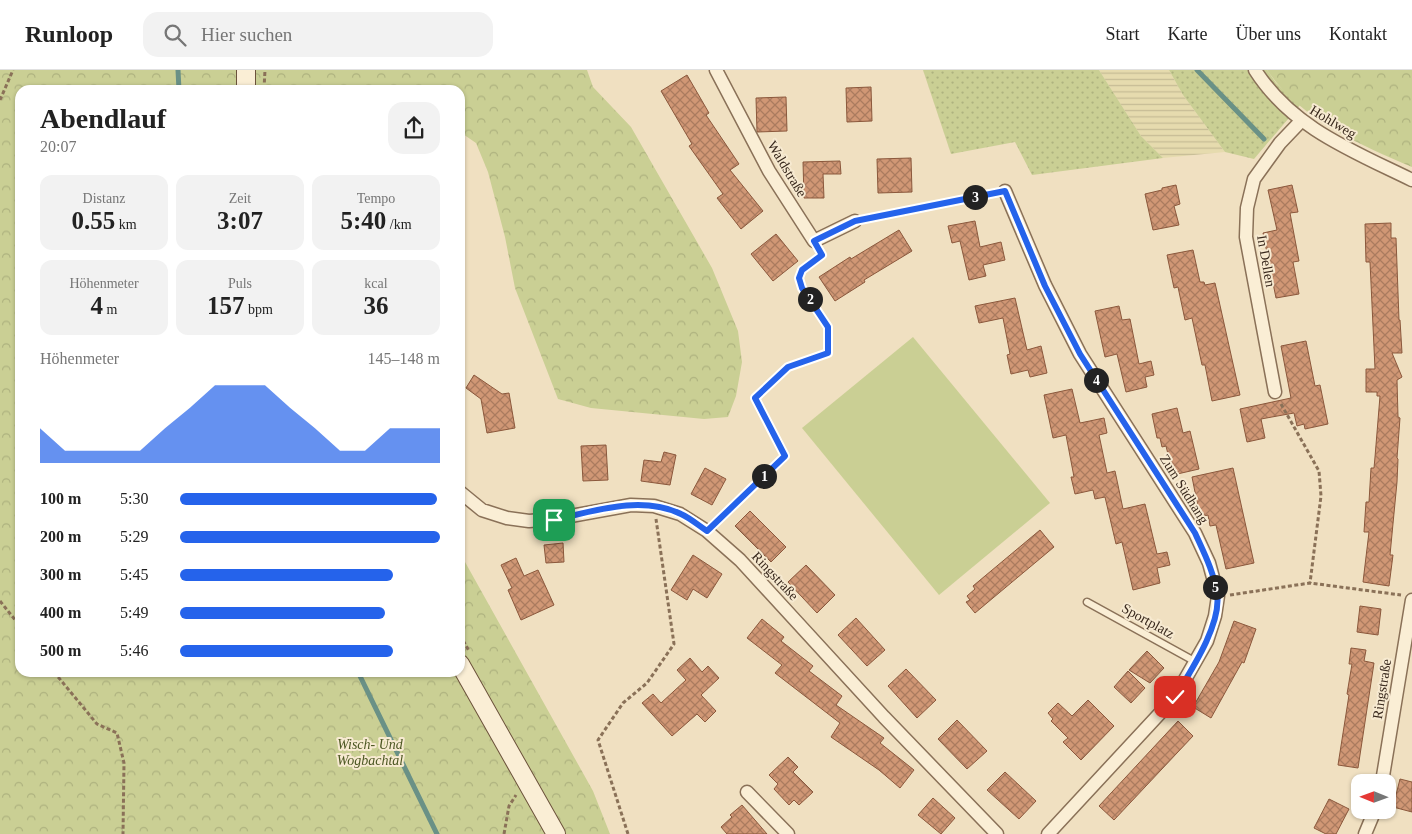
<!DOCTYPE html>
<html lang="de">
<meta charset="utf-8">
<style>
body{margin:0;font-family:"Times New Roman",serif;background:#f2f2f2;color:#222;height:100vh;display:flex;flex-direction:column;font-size:19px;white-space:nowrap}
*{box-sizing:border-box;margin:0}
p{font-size:16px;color:#767676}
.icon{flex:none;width:28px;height:28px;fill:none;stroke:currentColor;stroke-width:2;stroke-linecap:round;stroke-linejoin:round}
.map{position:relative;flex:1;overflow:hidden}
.drawer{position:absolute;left:15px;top:15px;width:450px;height:592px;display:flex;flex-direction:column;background:#fff;border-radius:15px;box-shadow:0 1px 4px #0004}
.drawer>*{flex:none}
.needle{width:32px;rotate:271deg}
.controls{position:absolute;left:1351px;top:704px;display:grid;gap:10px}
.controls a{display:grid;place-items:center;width:45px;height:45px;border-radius:10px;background:#fff;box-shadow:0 1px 4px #0004;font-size:25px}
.pin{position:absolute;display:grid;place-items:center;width:42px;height:42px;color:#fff;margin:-21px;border-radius:10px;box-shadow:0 2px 8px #0006}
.km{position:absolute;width:25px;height:25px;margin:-12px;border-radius:50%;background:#222;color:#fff;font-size:14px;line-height:25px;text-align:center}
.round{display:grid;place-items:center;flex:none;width:52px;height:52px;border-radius:15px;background:#f2f2f2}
.summary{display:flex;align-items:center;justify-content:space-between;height:85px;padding:0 25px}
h1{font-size:28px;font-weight:700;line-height:38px}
.figures{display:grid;grid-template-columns:repeat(3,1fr);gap:8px;height:85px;padding:5px 25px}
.figures div{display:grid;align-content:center;border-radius:12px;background:#f2f2f2;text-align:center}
.figures b{font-size:25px;font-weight:700}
.figures small{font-size:14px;font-weight:400}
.figures p{font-size:14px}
.chart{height:140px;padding:10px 25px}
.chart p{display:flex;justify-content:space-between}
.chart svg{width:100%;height:90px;margin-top:5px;fill:#2563eb;opacity:.7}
ul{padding:0 25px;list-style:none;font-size:16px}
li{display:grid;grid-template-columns:80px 60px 1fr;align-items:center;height:38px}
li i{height:12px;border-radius:6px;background:#2563eb}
header{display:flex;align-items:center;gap:30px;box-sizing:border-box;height:70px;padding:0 25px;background:#fff;border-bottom:1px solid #e0e0e0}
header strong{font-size:24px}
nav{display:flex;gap:28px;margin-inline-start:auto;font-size:18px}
.search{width:350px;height:45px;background:#f2f2f2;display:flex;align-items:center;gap:12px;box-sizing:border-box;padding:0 18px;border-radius:15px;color:#767676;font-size:19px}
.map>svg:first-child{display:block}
.farmland{fill:url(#farmland-rules)}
.grass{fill:url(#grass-dots)}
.forest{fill:url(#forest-crowns)}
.pitch{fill:#cacf94}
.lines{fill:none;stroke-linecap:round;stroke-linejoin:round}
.stream{stroke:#6a9186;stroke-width:5}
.building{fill:url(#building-cross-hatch);stroke:#8b583c}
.service-casing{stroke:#8a7158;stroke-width:9}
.minor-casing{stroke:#8a7158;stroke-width:15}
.secondary-casing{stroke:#6c523b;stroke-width:20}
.path{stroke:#8a7158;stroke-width:3;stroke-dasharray:4 2.5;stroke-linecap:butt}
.service{stroke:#faeed5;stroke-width:6}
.minor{stroke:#faeed5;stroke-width:12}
.secondary{stroke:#faeed5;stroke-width:18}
.route-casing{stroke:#fff;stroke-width:10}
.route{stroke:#2563eb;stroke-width:6}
.labels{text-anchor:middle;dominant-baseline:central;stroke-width:4;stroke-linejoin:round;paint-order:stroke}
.street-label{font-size:14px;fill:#39291d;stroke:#f7ead1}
.park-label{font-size:14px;font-style:italic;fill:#4c5722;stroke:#f7ead1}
</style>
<header>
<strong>Runloop</strong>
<div class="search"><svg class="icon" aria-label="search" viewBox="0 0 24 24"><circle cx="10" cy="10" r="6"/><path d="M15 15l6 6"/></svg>Hier suchen</div>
<nav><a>Start</a><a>Karte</a><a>Über uns</a><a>Kontakt</a></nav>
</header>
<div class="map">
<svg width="1412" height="764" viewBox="0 0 1412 764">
<defs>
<pattern id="farmland-rules" width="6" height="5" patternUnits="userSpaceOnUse" patternTransform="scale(1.25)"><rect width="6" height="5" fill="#e6dbae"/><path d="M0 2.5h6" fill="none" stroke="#c6bc95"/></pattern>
<pattern id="grass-dots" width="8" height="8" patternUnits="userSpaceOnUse" patternTransform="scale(1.25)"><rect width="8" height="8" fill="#cacf94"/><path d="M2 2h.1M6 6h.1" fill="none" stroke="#aeb27f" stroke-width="1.8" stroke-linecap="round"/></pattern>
<pattern id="forest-crowns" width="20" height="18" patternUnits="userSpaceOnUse" patternTransform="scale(1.25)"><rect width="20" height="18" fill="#cacf94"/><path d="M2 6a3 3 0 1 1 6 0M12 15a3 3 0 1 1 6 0" fill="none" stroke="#aeb27f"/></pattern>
<pattern id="building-cross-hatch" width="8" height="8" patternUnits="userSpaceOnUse" patternTransform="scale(1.25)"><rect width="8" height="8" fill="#d09775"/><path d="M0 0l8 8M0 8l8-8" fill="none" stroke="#aa7b5f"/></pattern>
</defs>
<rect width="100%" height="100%" fill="#f0e0c1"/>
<!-- farmland -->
<path class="farmland" d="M1099 0H1169L1183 25 1225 82 1163 88 1141 66Z"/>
<!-- grass -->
<g class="grass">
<path d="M923 0H1099L1141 66 1163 88 1032 105 1015 72 951 84Z"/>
<path d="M1169 0H1267L1276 13 1300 35 1254 89 1225 82 1183 25Z"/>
</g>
<!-- forest -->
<g class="forest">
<path d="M0 0H587L593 17 631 57 712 198 738 261 742 292 736 326 728 347 704 349 591 338 558 329 515 218 505 167 488 102 476 73 460 62V20H20V602H460V483L593 721 610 764H0Z"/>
<path d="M1267 0H1412V97C1360 75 1300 49 1267 0Z"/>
</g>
<!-- pitch -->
<path class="pitch" d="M913 267 1050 433 939 525 802 358Z"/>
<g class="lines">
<!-- stream -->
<g class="stream">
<path d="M178 0 179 20"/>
<path d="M1197 0 1264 69"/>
<path d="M358 602 437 764"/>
</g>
</g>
<!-- building -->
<g class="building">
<path d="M687 5 709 43 706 45 739 94 730 100 763 141 741 159 717 128 723 124 689 76 692 74 661 21Z"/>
<path d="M871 17 872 51 847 52 846 18Z"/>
<path d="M786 27 787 61 757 62 756 28Z"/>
<path d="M911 88 912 122 878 123 877 89Z"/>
<path d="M840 91 841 104H823L824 128H804L803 92Z"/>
<path d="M1176 115 1180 134 1174 136 1179 155 1153 160 1145 124 1162 120V118Z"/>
<path d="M1292 115 1298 142 1290 143 1299 191 1293 192 1299 224 1276 228 1263 163 1277 160 1268 120Z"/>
<path d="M975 151 980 177 1001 172 1005 190 983 195 986 206 969 210 960 171 952 173 948 156Z"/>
<path d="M1391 153V168H1396L1399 250H1400L1402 283H1392L1402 307 1397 310 1398 347 1400 348 1397 388 1398 389 1397 412 1390 485H1393L1389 516 1363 512 1369 462H1364L1366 432H1369L1371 398H1374L1375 387 1380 326H1377V322H1366V299H1375L1370 192H1366L1365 154Z"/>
<path d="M899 160 912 181 864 210 865 212 835 231 819 207 850 187 851 189Z"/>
<path d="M776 164 798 191 773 211 751 184Z"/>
<path d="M1193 180 1200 212H1204L1205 215 1215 213 1240 325 1212 331 1205 295H1202L1192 248 1185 250 1178 217 1174 218 1167 185Z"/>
<path d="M1015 228 1027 280 1041 276 1047 303 1030 307 1028 300 1011 304 1007 285 1010 284 1003 248 979 253 975 236Z"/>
<path d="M1119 236 1122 250 1130 249 1139 294 1151 291 1154 305 1145 307 1147 317 1126 322 1117 284 1105 287 1095 241Z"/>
<path d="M1306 271 1315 316 1320 315 1328 354 1305 359 1304 354 1297 356 1294 343 1261 349 1265 368 1247 372 1240 339 1291 328 1281 276Z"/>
<path d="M474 305 502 324 509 323 515 358 487 363 481 329 466 318Z"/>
<path d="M1072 319 1080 353 1104 348 1107 363 1099 365 1107 403 1115 401 1123 439 1145 434 1157 484 1167 482 1170 495 1157 498 1160 513 1133 520 1122 472 1116 474 1105 427 1095 429 1093 420 1075 424 1071 407H1074L1066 365 1053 368 1044 325Z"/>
<path d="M1177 338 1183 363 1190 361 1199 399 1173 405 1166 376 1162 377 1160 368H1157L1152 344Z"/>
<path d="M606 375 608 410 583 411 581 376Z"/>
<path d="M664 382 676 385 670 415 641 411 644 390 661 392Z"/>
<path d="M705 398 726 409 712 435 691 424Z"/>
<path d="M1233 398 1254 493 1226 499 1216 455 1210 456 1208 445 1200 447 1192 407Z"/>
<path d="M750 441 786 477 771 492 735 456Z"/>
<path d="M1040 460 1054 477 975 543 966 532 970 530 967 526 975 519 973 516Z"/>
<path d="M563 473 564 492 546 493 544 475Z"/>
<path d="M693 485 722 504 707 528 693 519 687 530 671 520Z"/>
<path d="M516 488 524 506 538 500 554 535 521 550 508 520 512 518 501 495Z"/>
<path d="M806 495 835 525 817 543 788 512Z"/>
<path d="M1360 536 1381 539 1378 565 1357 562Z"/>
<path d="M856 548 885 580 867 596 838 565Z"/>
<path d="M762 549 784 567 781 571 813 596 809 601 842 626 836 635 884 668 880 673 914 700 900 718 879 700 831 667 840 653 775 603 782 595 747 568Z"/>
<path d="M1234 551 1256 559 1244 593 1242 592 1211 648 1193 637 1219 592Z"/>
<path d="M1351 578 1366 580 1364 591 1374 593 1358 698 1338 695 1349 625 1347 624 1352 594H1349Z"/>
<path d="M1147 581 1164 598 1150 613 1129 600Z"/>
<path d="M690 588 702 602 708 596 719 608 701 625 716 641 705 652 697 644 672 666 642 633 653 624 661 633 686 610 677 600Z"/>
<path d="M906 599 936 630 917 648 888 616Z"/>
<path d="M1128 601 1145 618 1131 633 1114 617Z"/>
<path d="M1088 630 1114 656 1081 690 1063 672 1068 668 1051 651 1053 649 1048 643 1058 633 1072 646Z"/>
<path d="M957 650 987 681 967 699 938 669Z"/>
<path d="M1178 651 1193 666 1114 750 1099 736Z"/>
<path d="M788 687 798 697 793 702 813 722 799 735 794 730 789 735 774 719 778 714 769 705Z"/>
<path d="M1005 702 1036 731 1019 749 987 720Z"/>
<path d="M1400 709 1412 712V742L1393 737Z"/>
<path d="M933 728 955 748 941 764 918 745Z"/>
<path d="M1329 729 1349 739 1336 764H1326L1314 758Z"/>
<path d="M742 735 767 764H727L721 757 732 747 730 745Z"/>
</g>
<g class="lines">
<defs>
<path id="service" d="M1087 532 1196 592"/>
<g id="minor">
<path d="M716 0 769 101 814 171 855 151"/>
<path d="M1255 0C1292 58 1353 81 1412 110"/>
<path d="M1005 121 1045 215 1080 284 1195 463 1209 493 1218 526 1215 546 1207 571 1175 627 1048 764"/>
<path d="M1275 322 1246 167 1247 138 1254 109 1280 73 1301 51"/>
<path d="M460 422 482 440 507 448 529 451 554 449 631 435 654 436 680 444 707 461 740 490 884 647 997 764"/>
<path d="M1382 712 1412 530"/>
<path d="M747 722 788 764"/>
<path d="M1365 764 1375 740"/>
</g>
<g id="secondary">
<path d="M246 0V20"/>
<path d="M460 594 556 764"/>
</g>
</defs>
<!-- service casing -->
<use href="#service" class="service-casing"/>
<!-- minor casing -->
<use href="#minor" class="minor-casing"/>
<!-- secondary casing -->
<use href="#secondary" class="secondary-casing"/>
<!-- path -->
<g class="path">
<path d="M264 19 265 0"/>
<path d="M0 30 13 0"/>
<path d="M868 149 992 124"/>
<path d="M1281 334 1319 401 1321 426 1310 513"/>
<path d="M716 452 785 386 755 328 788 297 828 283V257L802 218 799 209 802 200 821 185 820 183"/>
<path d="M1230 525 1310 513 1401 525"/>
<path d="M0 531 20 556"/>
<path d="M460 565 469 581"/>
<path d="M54 602 97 654 117 663 124 693 123 764"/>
<path d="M504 764 509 736 516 725"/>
<path d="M628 764 598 670 623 633 647 613 674 574 656 449"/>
</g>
<!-- service -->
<use href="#service" class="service"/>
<!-- minor -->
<use href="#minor" class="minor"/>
<!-- secondary -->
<use href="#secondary" class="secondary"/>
</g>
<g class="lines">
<defs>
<path id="route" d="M554 450C594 441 641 425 681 444 690 448 698 455 707 461L785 386 755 328 788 297 828 283V257L802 218 799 208 802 200 822 185 814 171 855 151 1005 121 1045 216 1080 284 1195 463C1204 483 1214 502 1217 524 1222 554 1190 602 1175 627"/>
</defs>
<!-- route casing -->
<use href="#route" class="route-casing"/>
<!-- route -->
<use href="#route" class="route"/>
</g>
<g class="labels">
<!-- street labels -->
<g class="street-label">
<text transform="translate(1333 52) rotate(31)">Hohlweg</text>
<text transform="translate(787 99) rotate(59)">Waldstraße</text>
<text transform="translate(1266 191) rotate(80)">In Dellen</text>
<text transform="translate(1184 419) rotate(58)">Zum Südhang</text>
<text transform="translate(775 506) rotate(47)">Ringstraße</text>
<text transform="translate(1148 551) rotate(29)">Sportplatz</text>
<text transform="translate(1382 619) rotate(-81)">Ringstraße</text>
</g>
<!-- park labels -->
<g class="park-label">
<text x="370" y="674">Wisch- Und<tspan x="370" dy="16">Wogbachtal</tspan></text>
</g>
</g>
</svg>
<div class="controls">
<a><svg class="needle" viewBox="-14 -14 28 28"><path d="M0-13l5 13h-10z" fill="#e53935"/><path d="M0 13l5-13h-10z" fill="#767676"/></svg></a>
</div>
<div class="pin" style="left:554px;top:450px;background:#1e9e55"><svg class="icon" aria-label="arrive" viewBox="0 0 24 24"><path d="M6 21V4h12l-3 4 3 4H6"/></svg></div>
<div class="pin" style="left:1175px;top:627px;background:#d93025"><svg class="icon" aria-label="check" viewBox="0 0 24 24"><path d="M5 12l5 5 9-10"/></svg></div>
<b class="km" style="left:764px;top:406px">1</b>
<b class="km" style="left:810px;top:229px">2</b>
<b class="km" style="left:975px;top:127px">3</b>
<b class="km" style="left:1096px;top:310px">4</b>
<b class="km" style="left:1215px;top:517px">5</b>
<section class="drawer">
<div class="summary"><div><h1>Abendlauf</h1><p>20:07</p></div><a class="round"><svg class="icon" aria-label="share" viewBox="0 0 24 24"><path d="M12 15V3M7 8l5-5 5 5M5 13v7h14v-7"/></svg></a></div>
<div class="figures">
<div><p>Distanz</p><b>0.55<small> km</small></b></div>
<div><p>Zeit</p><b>3:07</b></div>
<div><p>Tempo</p><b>5:40<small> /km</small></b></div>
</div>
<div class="figures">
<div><p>Höhenmeter</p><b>4<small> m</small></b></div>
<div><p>Puls</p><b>157<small> bpm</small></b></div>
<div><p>kcal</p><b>36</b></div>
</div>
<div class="chart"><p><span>Höhenmeter</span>145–148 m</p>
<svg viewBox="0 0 160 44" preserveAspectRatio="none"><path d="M0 44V27L10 38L20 38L30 38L40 38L50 27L60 17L70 6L80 6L90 6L100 17L110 27L120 38L130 38L140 27L150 27L160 27V44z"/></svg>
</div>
<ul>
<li><b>100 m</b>5:30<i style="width:99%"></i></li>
<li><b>200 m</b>5:29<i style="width:100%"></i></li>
<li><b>300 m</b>5:45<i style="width:82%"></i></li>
<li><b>400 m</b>5:49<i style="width:79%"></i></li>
<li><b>500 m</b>5:46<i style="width:82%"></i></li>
</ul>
</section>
</div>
